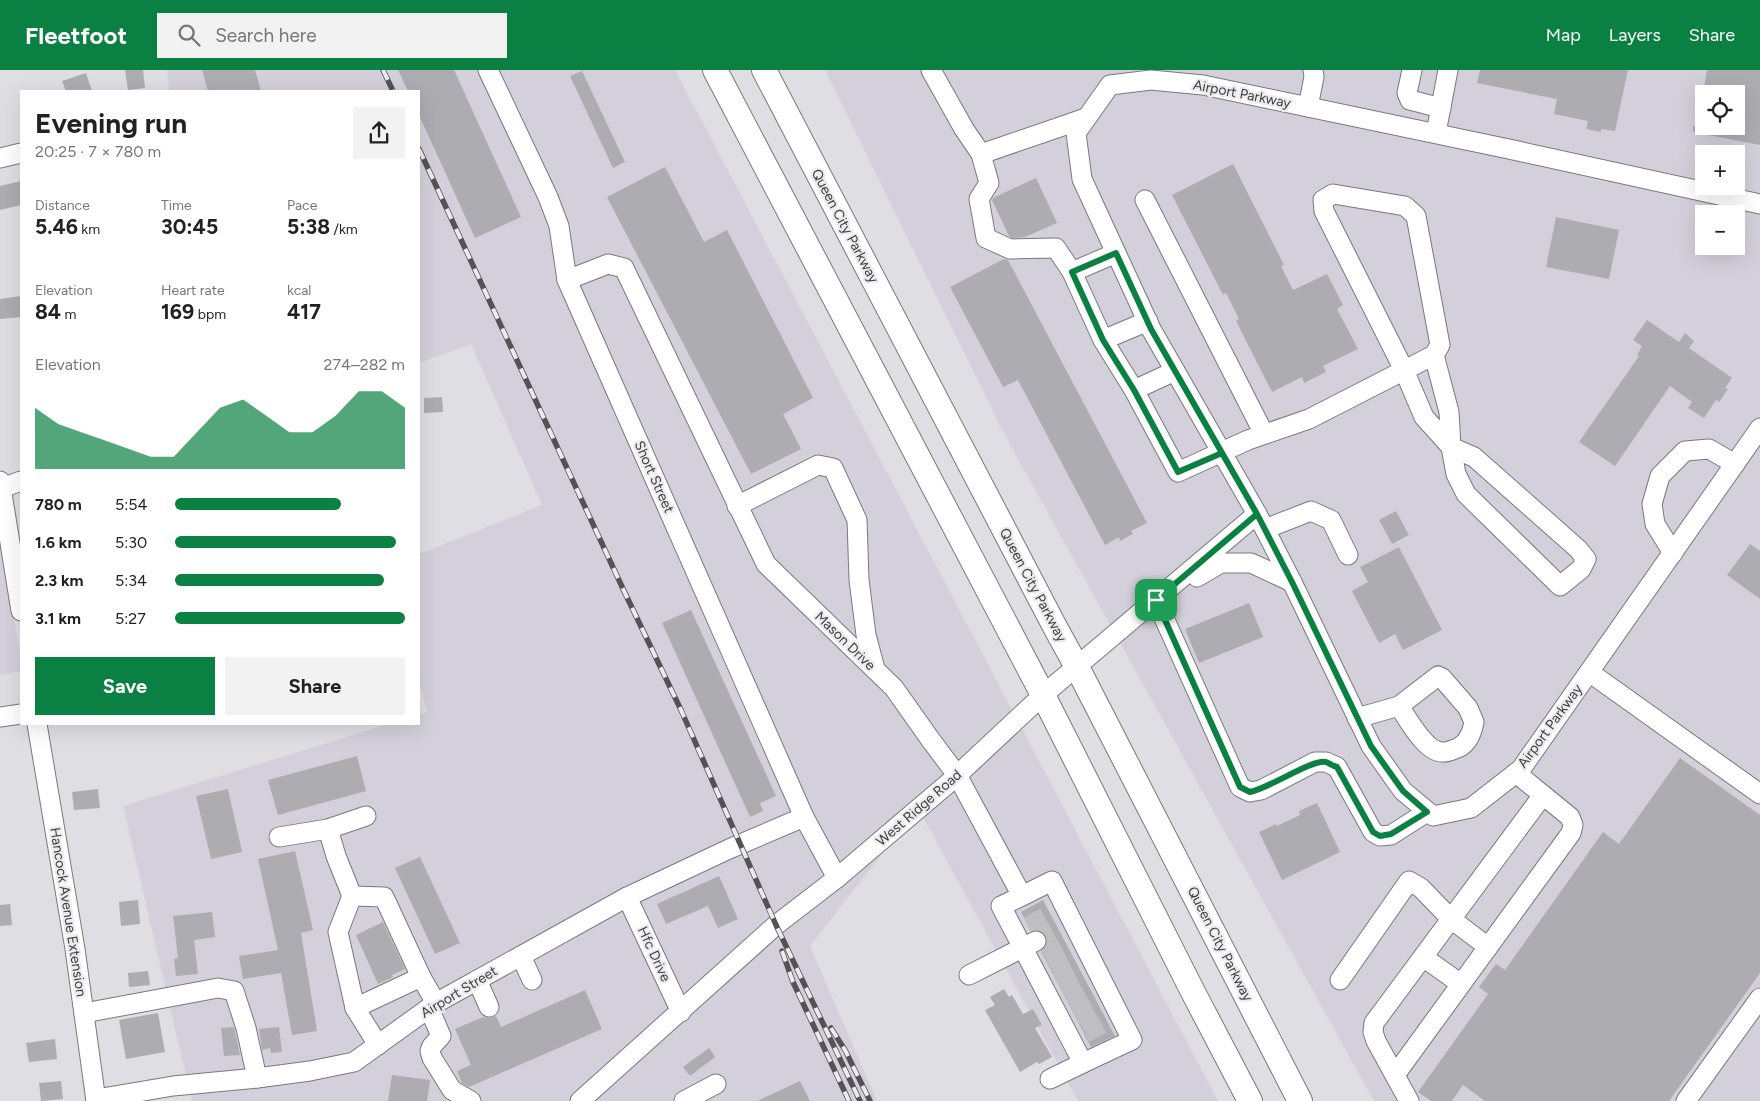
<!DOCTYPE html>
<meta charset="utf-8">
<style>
body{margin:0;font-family:Figtree,sans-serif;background:#f2f2f2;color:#222;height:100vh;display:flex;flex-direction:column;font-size:19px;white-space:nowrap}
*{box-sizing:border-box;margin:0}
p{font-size:16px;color:#767676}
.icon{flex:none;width:28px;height:28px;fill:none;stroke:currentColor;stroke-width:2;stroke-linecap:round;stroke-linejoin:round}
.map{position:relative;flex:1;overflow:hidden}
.drawer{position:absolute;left:20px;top:20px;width:400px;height:635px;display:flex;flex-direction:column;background:#fff;border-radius:0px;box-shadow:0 5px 20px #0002}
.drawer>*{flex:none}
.tools{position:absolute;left:1695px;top:15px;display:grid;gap:10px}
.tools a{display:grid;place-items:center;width:50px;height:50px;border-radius:0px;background:#fff;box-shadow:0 5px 20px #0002;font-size:25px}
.pin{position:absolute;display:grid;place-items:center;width:42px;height:42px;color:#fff;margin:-21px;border-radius:10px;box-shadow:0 2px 8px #0006}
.round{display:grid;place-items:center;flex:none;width:52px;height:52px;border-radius:0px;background:#f2f2f2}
.overview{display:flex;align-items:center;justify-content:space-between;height:85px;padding:0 15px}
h1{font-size:28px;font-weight:700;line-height:38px}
.metrics{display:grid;grid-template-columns:repeat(3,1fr);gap:8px;height:85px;padding:5px 15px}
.metrics div{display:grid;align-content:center}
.metrics b{font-size:21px;font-weight:700}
.metrics small{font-size:14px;font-weight:400}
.metrics p{font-size:14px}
.chart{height:140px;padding:10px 15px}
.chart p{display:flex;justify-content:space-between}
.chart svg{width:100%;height:90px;margin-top:5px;fill:#0b8043;opacity:.7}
.action{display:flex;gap:10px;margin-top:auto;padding:10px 15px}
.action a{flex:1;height:58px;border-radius:0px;background:#0b8043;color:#fff;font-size:20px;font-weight:700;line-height:58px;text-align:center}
.action a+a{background:#f2f2f2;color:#222}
ul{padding:0 15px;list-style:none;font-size:16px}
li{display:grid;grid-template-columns:80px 60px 1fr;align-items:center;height:38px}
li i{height:12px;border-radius:6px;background:#0b8043}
header{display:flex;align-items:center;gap:30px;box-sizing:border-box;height:70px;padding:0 25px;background:#0b8043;color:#fff}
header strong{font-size:24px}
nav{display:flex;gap:28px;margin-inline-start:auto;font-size:18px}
.search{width:350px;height:45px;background:#f2f2f2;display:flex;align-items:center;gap:12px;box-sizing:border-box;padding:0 18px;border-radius:0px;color:#767676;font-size:19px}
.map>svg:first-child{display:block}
.built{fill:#d3d0db;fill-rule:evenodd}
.building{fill:#adacb0}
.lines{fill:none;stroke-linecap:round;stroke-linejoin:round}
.minor-tunnel{stroke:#bfbec1;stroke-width:19;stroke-dasharray:19 9;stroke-linecap:butt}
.minor-casing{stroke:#79787c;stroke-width:21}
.major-casing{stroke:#79787c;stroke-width:26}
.minor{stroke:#fff;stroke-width:19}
.major{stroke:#fff;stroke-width:24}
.rail-casing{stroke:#535254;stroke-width:5.5}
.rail{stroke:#ecebef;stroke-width:4;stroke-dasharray:11;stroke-linecap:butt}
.route-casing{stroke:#fff;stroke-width:10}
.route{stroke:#0b8043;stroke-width:6}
.labels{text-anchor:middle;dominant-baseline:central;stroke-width:4.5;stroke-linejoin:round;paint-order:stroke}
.street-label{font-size:14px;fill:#3d3c3e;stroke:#ecebef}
</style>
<header>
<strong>Fleetfoot</strong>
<div class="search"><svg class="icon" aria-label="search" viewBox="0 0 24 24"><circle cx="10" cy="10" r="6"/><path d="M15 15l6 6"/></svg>Search here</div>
<nav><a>Map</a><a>Layers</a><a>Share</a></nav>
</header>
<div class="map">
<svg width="1760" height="1031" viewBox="0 0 1760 1031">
<rect width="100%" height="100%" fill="#dfdee2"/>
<!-- built -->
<g class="built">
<path d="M167 0H675L1218 1031H1078L918 738 810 876 877 1031H192L123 736 389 654H419V644L427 642 419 610V484L542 435 471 274 419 293V21H169Z"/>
<path d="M825 0H1760V1031H1374L1002 360ZM1704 24H1736V56H1704ZM1704 84H1736V116H1704ZM1704 144H1736V176H1704Z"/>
<path d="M0 465 21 592V601L0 605Z"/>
</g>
<!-- building -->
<g class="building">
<path d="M125 0H143L145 18 128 20Z"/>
<path d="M202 0H255L261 21H208Z"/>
<path d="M398 0H454L521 147 475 168 419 45V21H408Z"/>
<path d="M1480 0H1628L1615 61 1601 59V62L1586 59 1588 51 1554 44 1557 29 1477 13Z"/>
<path d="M1707 0H1760V75L1693 62V56H1736V24H1703Z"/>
<path d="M582 1 625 92 613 98 570 6Z"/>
<path d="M86 3 92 21H66L62 11Z"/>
<path d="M1233 94 1284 195 1281 196 1293 220 1327 204 1343 235 1337 239 1358 279 1323 296 1326 302 1304 313 1302 307 1272 322 1236 251 1239 249 1226 223 1223 225 1172 125Z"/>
<path d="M665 97 704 172 727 160 813 328 783 344 801 379 751 404 607 127Z"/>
<path d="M1036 108 1057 153 1025 167 1012 168 1009 166 992 130 993 128Z"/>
<path d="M21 111V135L0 140V116Z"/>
<path d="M1556 147 1619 160 1609 209 1546 197Z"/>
<path d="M1004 189 1008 190 1147 453 1131 461 1133 464 1120 471 1119 467 1105 475 1018 310 1003 317 950 217Z"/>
<path d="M21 226V247L0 249V229Z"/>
<path d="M1647 250 1679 272 1685 263 1694 271 1689 278 1732 308 1725 318 1728 319 1719 332 1716 330 1704 348 1688 338 1692 332 1670 316 1615 396 1579 372 1639 286 1637 285 1642 276 1633 270Z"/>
<path d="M442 327 443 342 424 343V328Z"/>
<path d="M1396 441 1409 465 1392 474 1379 450Z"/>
<path d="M1750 474 1760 481V529L1727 505Z"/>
<path d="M1399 477 1442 560 1403 580 1395 564 1379 573 1352 521 1368 512 1360 497Z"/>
<path d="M1249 533 1263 567 1199 593 1185 559Z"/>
<path d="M691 540 776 726 760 733 763 741 750 747 662 553Z"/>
<path d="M357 686 366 721 278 745 268 710Z"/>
<path d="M1680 688 1760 745V903L1669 1031H1485L1463 1015 1452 1031H1431L1418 1022 1488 924 1479 917 1496 894 1505 900 1603 762 1619 774Z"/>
<path d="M98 719 100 738 74 740 72 722Z"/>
<path d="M228 719 242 782 211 789 196 726Z"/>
<path d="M1317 733 1340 782 1282 810 1259 762 1276 754 1277 756 1300 745 1299 741Z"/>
<path d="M295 781 313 860 301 863 317 961 292 965 281 903 243 909 239 886 278 880 258 789Z"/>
<path d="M420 787 460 873 435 884 395 798Z"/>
<path d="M719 806 738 849 718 858 708 836 666 854 657 834Z"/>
<path d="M138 830 140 854 121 856 119 832Z"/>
<path d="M1043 830 1115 966 1091 977 1041 881 1045 878 1047 872 1046 866 1043 862 1037 860 1031 861 1021 842Z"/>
<path d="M10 834 12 855 0 856V835Z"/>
<path d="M212 842 215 867 194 870 198 904 176 906 174 889 178 888 173 846Z"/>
<path d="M383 852 405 899 392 905 393 907 378 914 356 865Z"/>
<path d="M148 901 150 915 129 917 128 903Z"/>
<path d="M1004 919 1009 927 1012 925 1023 944 1033 939 1042 955 1035 958 1052 987 1039 994 1037 992 1020 1002 985 940 995 935 990 927Z"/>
<path d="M585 920 602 959 469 1017 462 1013 457 1001 471 995 455 959 483 947 488 948 496 946 501 957Z"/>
<path d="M158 943 165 982 126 989 119 950Z"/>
<path d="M234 957 240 985 224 986 221 958Z"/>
<path d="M279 957 282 982 271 983 270 978 262 980 259 959Z"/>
<path d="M55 969 57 989 29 992 26 973Z"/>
<path d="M709 978 715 987 690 1006 683 997Z"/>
<path d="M392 1005 430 1010 427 1031H388Z"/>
<path d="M61 1011 63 1029 41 1031 39 1013Z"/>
<path d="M800 1011 810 1031H757Z"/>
</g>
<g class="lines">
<!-- minor-tunnel -->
<g class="minor-tunnel">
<path d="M1028 856 1051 844"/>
<path d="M1036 871 1059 859"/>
<path d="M1045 887 1067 876"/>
<path d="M1053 903 1076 892"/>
<path d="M1060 917 1084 906"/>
<path d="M1069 934 1092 922"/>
<path d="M1076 947 1099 936"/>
<path d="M1085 963 1108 952"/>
</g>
<defs>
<g id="minor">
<path d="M488 0 548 127 559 156 567 210 804 747 837 808"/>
<path d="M931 0 964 59 981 84 1086 48"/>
<path d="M1412 0 1407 23 1410 30 1441 38"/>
<path d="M1308 37 1314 7 1313 0"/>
<path d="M1436 63 1448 0"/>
<path d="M981 84 989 113 979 129 986 168 1010 179 1056 178 1072 202 1116 183"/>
<path d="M0 88 21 83"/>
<path d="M1145 130 1264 364"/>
<path d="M1760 134 1504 78 1203 15 1151 10 1110 15 1076 63 1082 109 1151 259 1257 444 1292 512 1371 676 1403 721 1433 746 1471 738 1521 699 1760 358"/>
<path d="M1072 202 1103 270 1148 251"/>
<path d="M567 210 608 194 624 198 766 494 894 618 930 669 957 705 1022 826 1052 811 1132 970 1083 993 1001 836 1022 826"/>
<path d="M1103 270 1134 320 1175 301"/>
<path d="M1134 320 1178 402 1248 370 1309 349 1434 285 1440 275 1416 146 1405 136 1333 124 1323 130 1324 141 1404 300 1424 347 1451 377 1456 404 1466 424 1560 516 1581 499 1586 489 1578 479 1474 387 1451 377 1449 342 1434 285"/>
<path d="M0 411 21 541"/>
<path d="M2 418 21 411"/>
<path d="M737 436 818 395 833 398 857 450 859 510 866 565 875 599"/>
<path d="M1265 459 1311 441 1331 450 1348 485"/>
<path d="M1673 483 1655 454 1652 434 1660 406 1685 381 1709 379 1735 394"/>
<path d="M1197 507 1221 493H1251L1292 512"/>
<path d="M1156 530 1240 717 1250 722 1261 720 1315 692H1326L1337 697 1373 762 1380 766 1391 765 1427 742"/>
<path d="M1589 602 1760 724"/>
<path d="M0 647 21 644"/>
<path d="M1357 648 1399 636 1438 606 1442 608 1468 638 1474 652C1472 663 1468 675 1455 679 1452 680 1448 682 1444 682 1426 684 1408 649 1399 636"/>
<path d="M37 654 75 879 96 1031"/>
<path d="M328 759 336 786 352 826 338 862 355 938 378 975"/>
<path d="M279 767 328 759 366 746"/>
<path d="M352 826 384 827 421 907 436 933"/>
<path d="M627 827 681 942"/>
<path d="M521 886 532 910"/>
<path d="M1423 887 1461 914"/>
<path d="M969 905 1036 871"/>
<path d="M477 910 489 937"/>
<path d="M1340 910 1409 811 1421 818 1451 849 1488 877"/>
<path d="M355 938 421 907"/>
<path d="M429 938 441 966 432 976 430 981 432 988 452 1020 471 1031"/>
<path d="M84 943 218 918 234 921 246 958 257 1008"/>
<path d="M1395 1005 1571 763 1573 755 1570 747 1543 725"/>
<path d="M1050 1009 1083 993"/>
<path d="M96 1029 173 1016 257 1008 310 1001 354 992 436 933 627 827 729 779 804 747"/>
<path d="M580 1031 776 855 837 808 898 756 951 711 1043 625 1257 444"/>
<path d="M684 1031 716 1014"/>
<path d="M1409 1031 1376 971 1373 962 1374 953 1543 725 1516 703"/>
<path d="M1686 1031 1760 928"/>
</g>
<g id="major">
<path d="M715 0 1043 625 1193 922 1250 1031"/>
<path d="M764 0 1055 557 1077 597 1300 1031"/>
</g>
</defs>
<!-- minor casing -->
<use href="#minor" class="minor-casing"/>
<!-- major casing -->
<use href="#major" class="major-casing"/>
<!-- minor -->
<use href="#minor" class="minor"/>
<!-- major -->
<use href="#major" class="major"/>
<defs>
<g id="rail">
<path d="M383 0 393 21"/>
<path d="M419 79 624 521 681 640 776 855 860 1031"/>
<path d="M782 881 793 912 849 1031"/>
<path d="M831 958 845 980 870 1031"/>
</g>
</defs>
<!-- rail casing -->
<use href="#rail" class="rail-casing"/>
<!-- rail -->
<use href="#rail" class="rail"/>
</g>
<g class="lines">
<defs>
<path id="route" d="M1156 530 1240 717 1250 722C1270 718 1312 689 1326 692 1329 693 1333 696 1337 697L1373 762 1380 766 1391 764 1427 742 1403 721 1371 676 1292 512 1257 444 1151 259 1116 183 1072 202 1103 270 1134 320 1178 402 1222 383 1257 444 1156 530"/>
</defs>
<!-- route casing -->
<use href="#route" class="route-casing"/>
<!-- route -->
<use href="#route" class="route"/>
</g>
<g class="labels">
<!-- street labels -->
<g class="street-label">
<text transform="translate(1242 24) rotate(11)">Airport Parkway</text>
<text transform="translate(845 156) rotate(62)">Queen City Parkway</text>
<text transform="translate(654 407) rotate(66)">Short Street</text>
<text transform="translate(1033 515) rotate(62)">Queen City Parkway</text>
<text transform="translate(845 571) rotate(44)">Mason Drive</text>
<text transform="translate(1550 656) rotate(-54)">Airport Parkway</text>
<text transform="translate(919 738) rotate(-41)">West Ridge Road</text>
<text transform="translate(68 842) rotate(81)">Hancock Avenue Extension</text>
<text transform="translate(1220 874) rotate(63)">Queen City Parkway</text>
<text transform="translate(654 884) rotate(65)">Hfc Drive</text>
<text transform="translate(459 922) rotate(-31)">Airport Street</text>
</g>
</g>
</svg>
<div class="tools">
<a><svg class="icon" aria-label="locate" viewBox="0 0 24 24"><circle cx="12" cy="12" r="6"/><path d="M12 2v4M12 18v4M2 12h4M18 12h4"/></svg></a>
<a>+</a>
<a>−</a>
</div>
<div class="pin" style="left:1156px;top:530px;background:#1e9e55"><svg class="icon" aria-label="arrive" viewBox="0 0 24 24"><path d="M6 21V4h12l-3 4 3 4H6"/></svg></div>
<section class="drawer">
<div class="overview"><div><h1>Evening run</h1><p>20:25 · 7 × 780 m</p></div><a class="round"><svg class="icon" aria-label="share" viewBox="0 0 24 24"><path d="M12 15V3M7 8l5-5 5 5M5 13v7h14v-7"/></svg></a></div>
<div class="metrics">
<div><p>Distance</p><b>5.46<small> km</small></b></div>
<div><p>Time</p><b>30:45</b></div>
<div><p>Pace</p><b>5:38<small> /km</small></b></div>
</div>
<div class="metrics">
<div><p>Elevation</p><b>84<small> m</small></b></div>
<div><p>Heart rate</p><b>169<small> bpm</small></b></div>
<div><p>kcal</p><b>417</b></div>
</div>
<div class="chart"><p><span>Elevation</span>274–282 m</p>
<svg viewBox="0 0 160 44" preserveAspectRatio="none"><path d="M0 44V14L10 22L20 26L30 30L40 34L50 38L60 38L70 26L80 14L90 10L100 18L110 26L120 26L130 18L140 6L150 6L160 14V44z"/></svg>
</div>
<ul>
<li><b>780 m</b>5:54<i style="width:72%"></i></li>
<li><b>1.6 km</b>5:30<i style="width:96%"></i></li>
<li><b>2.3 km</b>5:34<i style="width:91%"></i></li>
<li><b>3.1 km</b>5:27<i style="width:100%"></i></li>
</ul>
<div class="action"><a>Save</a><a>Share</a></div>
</section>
</div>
